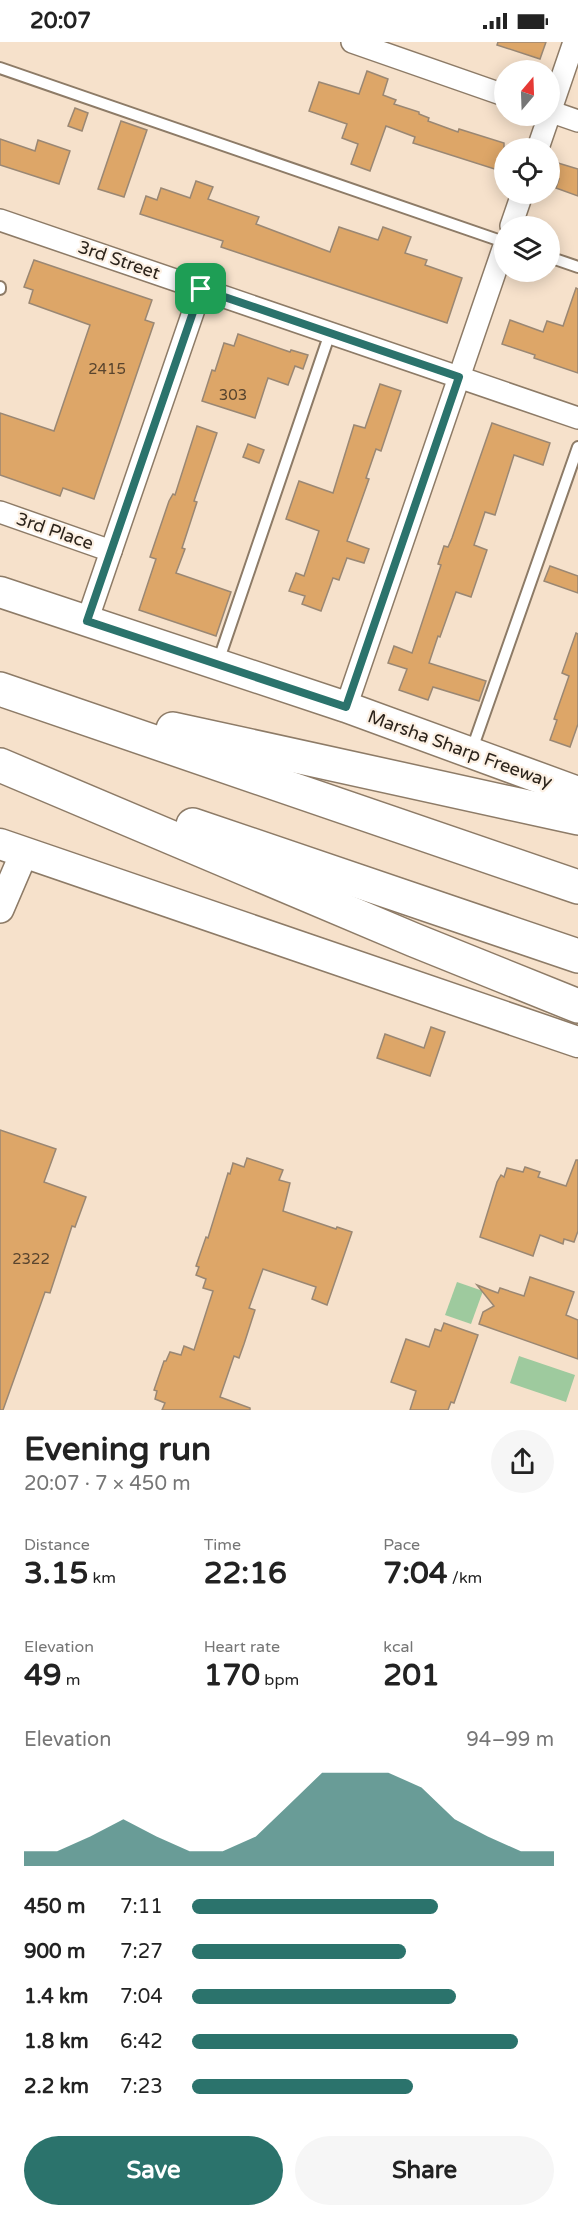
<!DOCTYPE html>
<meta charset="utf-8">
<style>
body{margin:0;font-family:"Varela Round",sans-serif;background:#f6f6f6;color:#222;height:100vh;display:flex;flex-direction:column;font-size:22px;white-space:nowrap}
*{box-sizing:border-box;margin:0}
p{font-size:20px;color:#767676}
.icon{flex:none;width:33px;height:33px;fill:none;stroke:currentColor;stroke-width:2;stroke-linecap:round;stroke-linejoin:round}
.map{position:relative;height:1368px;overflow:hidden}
.panel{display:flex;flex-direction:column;background:#fff;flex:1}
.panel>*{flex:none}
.needle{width:39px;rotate:19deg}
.controls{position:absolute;left:494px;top:18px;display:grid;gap:12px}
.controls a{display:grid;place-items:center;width:66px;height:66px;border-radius:50%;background:#fff;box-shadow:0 3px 15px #0003;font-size:30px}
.pin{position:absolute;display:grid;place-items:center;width:51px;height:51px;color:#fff;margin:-26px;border-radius:12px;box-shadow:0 3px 9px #0006}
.round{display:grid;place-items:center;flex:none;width:63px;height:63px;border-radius:32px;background:#f6f6f6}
.overview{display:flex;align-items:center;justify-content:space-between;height:102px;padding:0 24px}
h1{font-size:33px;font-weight:700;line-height:45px}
.stats{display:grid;grid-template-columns:repeat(3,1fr);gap:9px;height:102px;padding:6px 24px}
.stats div{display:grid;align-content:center}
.stats b{font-size:30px;font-weight:700}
.stats small{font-size:16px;font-weight:400}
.stats p{font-size:16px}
.chart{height:168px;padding:12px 24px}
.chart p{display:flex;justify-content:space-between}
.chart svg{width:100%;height:108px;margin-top:6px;fill:#2b736c;opacity:.7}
.cta{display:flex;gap:12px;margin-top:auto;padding:12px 24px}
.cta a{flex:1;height:69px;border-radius:36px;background:#2b736c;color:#fff;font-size:24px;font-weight:700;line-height:69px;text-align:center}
.cta a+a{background:#f6f6f6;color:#222}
ul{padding:0 24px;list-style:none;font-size:20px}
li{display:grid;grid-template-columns:96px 72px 1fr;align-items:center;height:45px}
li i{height:15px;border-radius:8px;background:#2b736c}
.status{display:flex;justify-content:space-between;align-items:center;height:42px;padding:0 30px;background:#fff;direction:ltr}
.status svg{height:16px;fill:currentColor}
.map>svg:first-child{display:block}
.green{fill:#9eca9e}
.building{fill:#dda668;stroke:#9a8773;stroke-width:1.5}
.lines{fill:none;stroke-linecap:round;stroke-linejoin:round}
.service-casing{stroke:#8d7b67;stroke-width:14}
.minor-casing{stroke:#8d7b67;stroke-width:24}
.tertiary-casing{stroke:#8d7b67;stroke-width:30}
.secondary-casing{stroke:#8d7b67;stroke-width:33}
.motorway-casing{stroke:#8d7b67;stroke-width:36}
.service{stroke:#fff;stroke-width:10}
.minor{stroke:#fff;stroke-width:21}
.tertiary{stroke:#fff;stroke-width:27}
.secondary{stroke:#fff;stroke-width:30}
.motorway{stroke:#fff;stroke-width:33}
.route-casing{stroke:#fff;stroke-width:12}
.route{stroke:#2b736c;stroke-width:8}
.labels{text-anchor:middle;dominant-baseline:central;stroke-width:4.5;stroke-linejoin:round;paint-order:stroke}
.number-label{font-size:15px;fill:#58442e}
.street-label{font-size:18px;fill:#2b231b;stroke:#fcf0e3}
</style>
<div class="status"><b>20:07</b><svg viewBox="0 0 49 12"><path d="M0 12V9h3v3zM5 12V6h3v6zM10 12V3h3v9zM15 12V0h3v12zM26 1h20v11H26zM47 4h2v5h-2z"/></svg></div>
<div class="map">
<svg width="578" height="1368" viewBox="0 0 578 1368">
<rect width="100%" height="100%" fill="#f6e1cb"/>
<!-- green -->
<g class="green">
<path d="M457 1240 483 1249 471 1282 445 1273Z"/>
<path d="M519 1314 575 1333 566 1360 510 1341Z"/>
</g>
<!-- building -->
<g class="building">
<path d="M498 0H546L540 17 497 3Z"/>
<path d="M367 29 388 37 383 53 396 58 394 62 419 70V72L429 76 428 79 458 90 459 87 504 101V130L413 101 415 95 386 84 370 129 351 122 358 102 342 96 347 82 309 69 319 40 359 52Z"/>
<path d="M75 66 88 71 82 89 68 84Z"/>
<path d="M121 79 147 88 124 155 98 147Z"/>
<path d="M0 97 35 109 38 98 70 109 59 142 0 123Z"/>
<path d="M558 121 578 127V154L556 146 559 137 553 135Z"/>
<path d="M196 139 213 145 208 157 259 175 256 182 330 210 339 185 378 198 383 185 411 195 405 211 427 218 425 223 462 236 447 281 221 205 223 199 140 172 146 154 157 158 161 146 190 156Z"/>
<path d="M34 218 152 258 145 278 154 281 94 457 63 446 60 454 0 433V371L54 389 90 283 29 261 33 248 24 245Z"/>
<path d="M576 246 578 247V331L534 316 535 313 502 302 510 278 543 290 547 279 563 284Z"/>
<path d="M238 292 290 310 291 308 308 313 303 327 295 324 288 343 268 336 255 376 202 359 212 328 215 329 224 301 234 304Z"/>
<path d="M380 342 401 349 381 409 376 407 366 436 369 437 347 499 369 507 364 521 347 516 339 538 333 536 321 569 302 562 305 554 289 549 296 531 304 534 319 489 286 477 299 439 333 451 354 383 365 386Z"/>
<path d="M492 381 550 401 543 423 514 413 495 473 485 470 474 503 487 508 471 555 456 550 440 595 438 594 429 621 486 639 479 659 433 645 428 658 399 648 407 627 388 621 394 604 412 611 441 523 438 522 444 504 448 505 452 496Z"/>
<path d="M197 384 217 391 194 459 197 460 182 506 185 507 176 531 231 550 216 594 139 568 156 517 150 515 169 459 173 452 175 453Z"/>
<path d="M248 402 264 408 259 421 243 415Z"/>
<path d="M550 524 578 534V551L544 539Z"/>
<path d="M576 591 578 592V682L570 705 550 698 557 678 554 677 569 634 562 631Z"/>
<path d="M431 985 445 990 430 1034 377 1016 385 992 424 1006Z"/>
<path d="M0 1088 56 1107 44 1140 86 1155 75 1185 72 1184 50 1251 45 1250 3 1368H0Z"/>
<path d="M247 1116 283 1128 279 1138 290 1141 283 1169 336 1187 337 1185 352 1190 327 1263 312 1257 316 1245 263 1227 249 1266 255 1268 244 1302 239 1316 234 1314 220 1355 250 1366V1368H162L165 1361 155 1357 157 1349 154 1348 164 1319H166L170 1310 181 1313 184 1304 194 1308 213 1249 203 1246 206 1237 196 1233 199 1225 196 1224 206 1195 208 1196 228 1131 230 1132 233 1121 244 1125Z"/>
<path d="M576 1118H578V1189L574 1200 564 1197 563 1202 540 1193 533 1214 480 1195 497 1140 501 1133 504 1135 507 1126 523 1130 525 1125 540 1130 538 1135 566 1144Z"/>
<path d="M530 1235 574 1250 566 1273 578 1278V1317L479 1282 483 1270 494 1264 477 1243 498 1251 500 1246 524 1254Z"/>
<path d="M444 1281 478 1293 454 1361 451 1360 448 1368H410L416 1349 391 1340 406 1297 429 1305 435 1287 441 1289Z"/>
</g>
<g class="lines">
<defs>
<g id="service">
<path d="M0 26 504 200"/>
<path d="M549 215 578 225"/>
<path d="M0 245V247"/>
<path d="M218 620 330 291"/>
<path d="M471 710 578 405"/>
</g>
<g id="minor">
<path d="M352 0 504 53"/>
<path d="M549 69 578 79"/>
<path d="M549 73 574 0"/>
<path d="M538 106 549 74"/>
<path d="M0 178 578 376"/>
<path d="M511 184 522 152"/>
<path d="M0 470 111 509"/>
<path d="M87 579 201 247"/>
<path d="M346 665 504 204"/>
</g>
<path id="tertiary" d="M0 867 24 811"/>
<g id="secondary">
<path d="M0 550 346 665 578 750"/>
<path d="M0 802 578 1000"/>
</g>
<g id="motorway">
<path d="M0 647 578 845"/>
<path d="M173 687 578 776"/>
<path d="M0 723 414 898 578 964"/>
<path d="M193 783 578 914"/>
</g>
</defs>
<!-- service casing -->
<use href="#service" class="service-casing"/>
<!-- minor casing -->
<use href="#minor" class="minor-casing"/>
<!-- tertiary casing -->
<use href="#tertiary" class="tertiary-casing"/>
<!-- secondary casing -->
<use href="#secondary" class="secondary-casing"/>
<!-- motorway casing -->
<use href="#motorway" class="motorway-casing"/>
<!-- service -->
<use href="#service" class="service"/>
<!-- minor -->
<use href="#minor" class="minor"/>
<!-- tertiary -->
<use href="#tertiary" class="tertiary"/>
<!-- secondary -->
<use href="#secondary" class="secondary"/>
<!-- motorway -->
<use href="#motorway" class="motorway"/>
</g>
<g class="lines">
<defs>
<path id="route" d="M201 247 459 335 346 665 87 579Z"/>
</defs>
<!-- route casing -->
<use href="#route" class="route-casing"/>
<!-- route -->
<use href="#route" class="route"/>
</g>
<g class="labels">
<!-- number labels -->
<g class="number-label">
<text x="107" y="327">2415</text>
<text x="233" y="353">303</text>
<text x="31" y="1217">2322</text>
</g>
<!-- street labels -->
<g class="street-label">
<text transform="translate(119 218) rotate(19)">3rd Street</text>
<text transform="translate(55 489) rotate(19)">3rd Place</text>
<text transform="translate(460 707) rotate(20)">Marsha Sharp Freeway</text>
</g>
</g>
</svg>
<div class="controls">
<a><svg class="needle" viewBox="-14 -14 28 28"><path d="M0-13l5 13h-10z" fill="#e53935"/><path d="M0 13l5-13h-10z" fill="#767676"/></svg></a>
<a><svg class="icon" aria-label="locate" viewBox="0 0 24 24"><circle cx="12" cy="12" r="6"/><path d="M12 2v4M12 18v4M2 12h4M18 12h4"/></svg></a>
<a><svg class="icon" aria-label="layers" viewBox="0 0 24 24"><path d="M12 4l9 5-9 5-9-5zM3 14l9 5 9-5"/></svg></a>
</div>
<div class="pin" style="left:201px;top:247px;background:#1e9e55"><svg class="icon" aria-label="arrive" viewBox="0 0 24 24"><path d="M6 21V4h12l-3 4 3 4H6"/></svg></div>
</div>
<section class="panel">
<div class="overview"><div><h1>Evening run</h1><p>20:07 · 7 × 450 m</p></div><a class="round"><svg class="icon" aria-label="share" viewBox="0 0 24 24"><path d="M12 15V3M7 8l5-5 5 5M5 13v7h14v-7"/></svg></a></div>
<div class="stats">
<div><p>Distance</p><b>3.15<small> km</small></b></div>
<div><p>Time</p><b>22:16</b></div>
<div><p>Pace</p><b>7:04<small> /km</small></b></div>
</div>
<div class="stats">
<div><p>Elevation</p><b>49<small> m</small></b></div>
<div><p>Heart rate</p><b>170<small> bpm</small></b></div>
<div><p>kcal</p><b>201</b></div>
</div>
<div class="chart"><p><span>Elevation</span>94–99 m</p>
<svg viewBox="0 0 160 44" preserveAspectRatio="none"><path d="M0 44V38L10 38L20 32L30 25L40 32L50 38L60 38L70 32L80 19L90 6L100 6L110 6L120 12L130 25L140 32L150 38L160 38V44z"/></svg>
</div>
<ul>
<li><b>450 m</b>7:11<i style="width:68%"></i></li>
<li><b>900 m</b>7:27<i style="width:59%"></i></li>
<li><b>1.4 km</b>7:04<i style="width:73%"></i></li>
<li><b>1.8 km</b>6:42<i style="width:90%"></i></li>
<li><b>2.2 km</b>7:23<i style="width:61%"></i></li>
</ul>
<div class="cta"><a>Save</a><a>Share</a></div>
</section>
